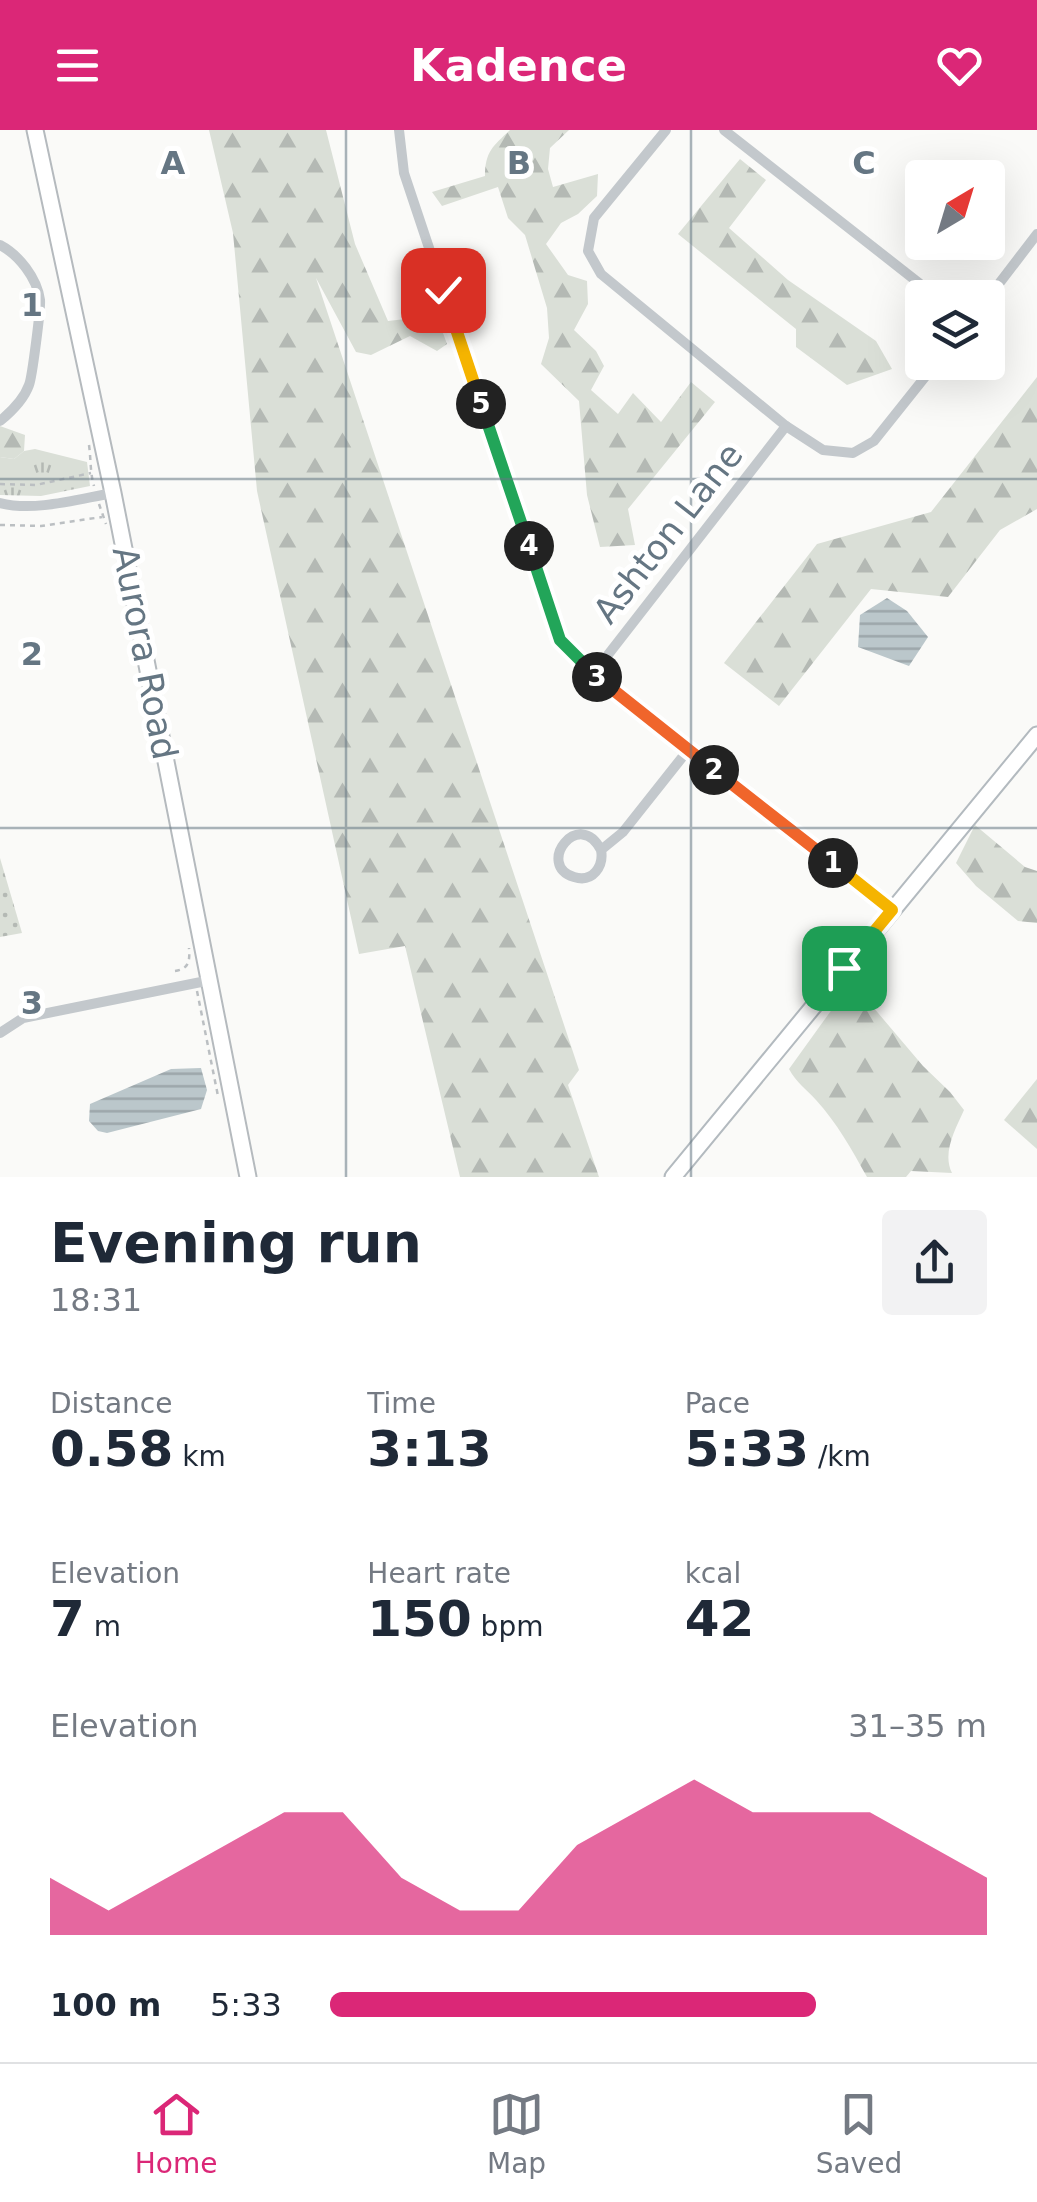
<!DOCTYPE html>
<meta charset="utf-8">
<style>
body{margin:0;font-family:"DejaVu Sans",sans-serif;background:#f2f2f3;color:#1f2937;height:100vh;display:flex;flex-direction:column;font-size:38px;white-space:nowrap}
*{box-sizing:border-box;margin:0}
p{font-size:32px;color:#747a83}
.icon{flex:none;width:55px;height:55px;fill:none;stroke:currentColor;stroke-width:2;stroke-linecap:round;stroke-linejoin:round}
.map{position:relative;height:1047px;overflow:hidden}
.panel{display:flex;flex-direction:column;background:#fff;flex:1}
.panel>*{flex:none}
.needle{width:65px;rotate:38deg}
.fabs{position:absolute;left:905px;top:30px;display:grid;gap:20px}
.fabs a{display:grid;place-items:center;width:100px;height:100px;border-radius:10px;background:#fff;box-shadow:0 10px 40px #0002;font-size:50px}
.pin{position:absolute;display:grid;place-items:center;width:85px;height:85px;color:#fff;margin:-42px;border-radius:20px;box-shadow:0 5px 15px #0006}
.km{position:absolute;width:50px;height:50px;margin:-25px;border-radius:50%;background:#222;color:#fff;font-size:28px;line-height:50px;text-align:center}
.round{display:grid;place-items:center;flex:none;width:105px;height:105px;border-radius:10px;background:#f2f2f3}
.head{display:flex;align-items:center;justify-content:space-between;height:170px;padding:0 50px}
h1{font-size:55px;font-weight:800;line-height:75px}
.metrics{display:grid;grid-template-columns:repeat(3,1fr);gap:15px;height:170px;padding:10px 50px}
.metrics div{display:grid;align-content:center}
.metrics b{font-size:50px;font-weight:800}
.metrics small{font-size:28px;font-weight:400}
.metrics p{font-size:28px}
.chart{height:280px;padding:20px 50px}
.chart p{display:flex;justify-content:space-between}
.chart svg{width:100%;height:180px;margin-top:10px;fill:#db2777;opacity:.7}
ul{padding:0 50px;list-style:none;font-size:32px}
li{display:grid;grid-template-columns:160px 120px 1fr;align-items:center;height:75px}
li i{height:25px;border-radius:12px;background:#db2777}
header{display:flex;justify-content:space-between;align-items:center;height:130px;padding:0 50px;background:#db2777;color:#fff;font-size:45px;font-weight:800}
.menu{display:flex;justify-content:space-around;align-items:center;height:140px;border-top:2px solid #e0e1e3;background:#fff;font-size:28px;color:#747a83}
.menu a{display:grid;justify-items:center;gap:5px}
.menu .selected{color:#db2777}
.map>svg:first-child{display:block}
.grass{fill:url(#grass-tufts)}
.forest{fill:url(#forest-firs)}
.park{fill:url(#park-dots)}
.water{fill:url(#water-rules)}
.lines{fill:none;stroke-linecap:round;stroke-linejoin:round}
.secondary-casing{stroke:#b3babf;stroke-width:19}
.primary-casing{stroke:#b5babe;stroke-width:19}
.path{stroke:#bbbfc2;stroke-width:2.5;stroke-dasharray:5 5;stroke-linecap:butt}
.street{stroke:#c3c8cc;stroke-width:10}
.secondary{stroke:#fff;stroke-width:15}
.primary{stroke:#fff;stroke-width:15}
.split-1-casing{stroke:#fff;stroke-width:20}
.split-2-casing{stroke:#fff;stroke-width:20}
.split-3-casing{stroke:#fff;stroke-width:20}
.split-4-casing{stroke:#fff;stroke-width:20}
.split-5-casing{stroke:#fff;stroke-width:20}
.split-6-casing{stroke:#fff;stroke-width:20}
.split-1{stroke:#f5b400;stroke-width:12}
.split-2{stroke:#f0652b;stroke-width:12}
.split-3{stroke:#f0652b;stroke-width:12}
.split-4{stroke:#22a559;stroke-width:12}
.split-5{stroke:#22a559;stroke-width:12}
.split-6{stroke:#f5b400;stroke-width:12}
.grid{fill:none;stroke:#657683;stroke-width:2.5;stroke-opacity:0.55}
.labels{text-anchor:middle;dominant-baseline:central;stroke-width:10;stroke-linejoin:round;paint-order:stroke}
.street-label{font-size:35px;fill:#657683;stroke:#fff}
.grid-label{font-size:32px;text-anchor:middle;font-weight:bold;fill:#657683;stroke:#fff;stroke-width:10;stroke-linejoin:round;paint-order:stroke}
</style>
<header><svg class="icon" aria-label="menu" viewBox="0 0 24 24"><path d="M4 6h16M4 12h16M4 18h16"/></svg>Kadence<svg class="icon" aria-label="heart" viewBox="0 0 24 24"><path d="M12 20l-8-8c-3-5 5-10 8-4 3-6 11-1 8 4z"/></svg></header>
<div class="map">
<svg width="1037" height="1047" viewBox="0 0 1037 1047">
<defs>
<pattern id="grass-tufts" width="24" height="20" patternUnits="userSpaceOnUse" patternTransform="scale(2.5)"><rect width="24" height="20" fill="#dadfd7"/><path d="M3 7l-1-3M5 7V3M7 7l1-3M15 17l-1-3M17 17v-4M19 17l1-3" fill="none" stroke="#b4b9b4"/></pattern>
<pattern id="forest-firs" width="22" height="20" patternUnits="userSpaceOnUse" patternTransform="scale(2.5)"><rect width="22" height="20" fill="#dadfd7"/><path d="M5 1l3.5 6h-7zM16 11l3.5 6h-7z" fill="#b4b9b4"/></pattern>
<pattern id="park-dots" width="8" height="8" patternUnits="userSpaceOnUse" patternTransform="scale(2.5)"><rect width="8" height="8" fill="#dadfd7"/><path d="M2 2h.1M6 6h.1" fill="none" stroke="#b4b9b4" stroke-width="1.8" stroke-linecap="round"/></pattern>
<pattern id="water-rules" width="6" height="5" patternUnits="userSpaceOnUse" patternTransform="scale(2.5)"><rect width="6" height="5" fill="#bbc7cb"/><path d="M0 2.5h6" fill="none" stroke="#9ca6aa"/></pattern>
</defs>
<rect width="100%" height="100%" fill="#fafaf8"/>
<!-- grass -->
<path class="grass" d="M35 319 87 332 90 356 41 366 0 365V327L14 329 24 321Z"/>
<!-- forest -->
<g class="forest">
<path d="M209 0H326L355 114 388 191 414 188 427 159 447 214 437 221 410 206 371 225 356 222 316 148 579 940 568 955 599 1047H460L405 816 359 824 257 361 233 103Z"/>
<path d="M510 0H569L550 18 548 39 553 57 598 44 597 66 578 84 561 93 546 114 568 145 587 151 588 174 574 200 596 221 604 236 591 260 618 284 633 263 661 292 691 252 715 272 628 379 635 415 600 417 587 365 579 271 541 234 549 208 547 178 525 105 508 88 498 57 442 76 432 62 485 46C485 22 493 16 510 0Z"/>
<path d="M740 29 766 50 729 98 788 150 876 211 892 239 847 255 796 217V199L678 104Z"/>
<path d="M1037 247V379L1000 400 948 467 871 459 779 576 724 533 817 414 931 382Z"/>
<path d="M0 296 25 305 24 321 14 329 0 327Z"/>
<path d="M975 695 1025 737 1037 741V793L1018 791 976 756 956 733Z"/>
<path d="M856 857 923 936 950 962 964 980C955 1000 942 1023 952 1043L911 1041 906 1047H867C852 1020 837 993 816 970 807 960 796 952 789 939L843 864Z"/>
<path d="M1037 949V1019L1004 990Z"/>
</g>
<!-- park -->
<path class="park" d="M0 728 22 803 0 807Z"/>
<!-- water -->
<g class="water">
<path d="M887 468 907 481 928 507 909 536 858 517 860 485Z"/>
<path d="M201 938 207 960 201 979 107 1003 98 1001 89 991 90 974 171 939Z"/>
</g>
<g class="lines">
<defs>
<path id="secondary" d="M673 1047 1037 605"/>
<path id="primary" d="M35 0 113 363 248 1047"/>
</defs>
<!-- secondary casing -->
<use href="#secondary" class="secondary-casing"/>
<!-- primary casing -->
<use href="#primary" class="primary-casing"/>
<!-- path -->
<g class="path">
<path d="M89 315C91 329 90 343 94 356"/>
<path d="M0 354 36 355 91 343"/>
<path d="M99 374 106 394"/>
<path d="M0 395 41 396 102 387"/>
<path d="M175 841C189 839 190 831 189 818"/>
<path d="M197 861 218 966"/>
</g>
<!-- street -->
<g class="street">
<path d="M399 0 404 43 560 510 593 544 892 779"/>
<path d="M666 0 594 88 588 121 601 144 786 296 823 320 853 323 874 311 937 232"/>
<path d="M724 0 938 168"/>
<path d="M0 115C19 125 37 148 40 170 41 178 32 248 29 255 24 269 11 282 0 291"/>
<path d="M988 168 1037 104"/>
<path d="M0 373C35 382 78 369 113 363"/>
<path d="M593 544 786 296"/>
<path d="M601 720C579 677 535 735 574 747 593 753 604 736 601 720L623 702 688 620"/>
<path d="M0 903 23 888 211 850"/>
</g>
<!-- secondary -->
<use href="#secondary" class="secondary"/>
<!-- primary -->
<use href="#primary" class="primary"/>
</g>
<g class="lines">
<defs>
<path id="split-1" d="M833 733 892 780 844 838"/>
<path id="split-2" d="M714 640 833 733"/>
<path id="split-3" d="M597 547 714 640"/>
<path id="split-4" d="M529 416 560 510 597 547"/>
<path id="split-5" d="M481 274 529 416"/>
<path id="split-6" d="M443 160 481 274"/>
</defs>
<!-- split-1 casing -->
<use href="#split-1" class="split-1-casing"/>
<!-- split-2 casing -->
<use href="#split-2" class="split-2-casing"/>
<!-- split-3 casing -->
<use href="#split-3" class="split-3-casing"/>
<!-- split-4 casing -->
<use href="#split-4" class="split-4-casing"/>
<!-- split-5 casing -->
<use href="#split-5" class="split-5-casing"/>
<!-- split-6 casing -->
<use href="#split-6" class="split-6-casing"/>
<!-- split-1 -->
<use href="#split-1" class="split-1"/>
<!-- split-2 -->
<use href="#split-2" class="split-2"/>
<!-- split-3 -->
<use href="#split-3" class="split-3"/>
<!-- split-4 -->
<use href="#split-4" class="split-4"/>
<!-- split-5 -->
<use href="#split-5" class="split-5"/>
<!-- split-6 -->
<use href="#split-6" class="split-6"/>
</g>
<!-- grid -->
<path class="grid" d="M346 0V1047M691 0V1047M0 349H1037M0 698H1037"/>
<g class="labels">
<!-- street labels -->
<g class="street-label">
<text transform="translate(668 403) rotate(-52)">Ashton Lane</text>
<text transform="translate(145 523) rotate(79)">Aurora Road</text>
</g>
</g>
<g class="grid-label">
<text x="173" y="44">A</text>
<text x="519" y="44">B</text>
<text x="864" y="44">C</text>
<text x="32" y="186">1</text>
<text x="32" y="535">2</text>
<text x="32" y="884">3</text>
</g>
</svg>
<div class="fabs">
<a><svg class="needle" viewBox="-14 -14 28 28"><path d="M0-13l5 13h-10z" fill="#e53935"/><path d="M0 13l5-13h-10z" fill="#747a83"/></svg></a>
<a><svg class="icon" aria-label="layers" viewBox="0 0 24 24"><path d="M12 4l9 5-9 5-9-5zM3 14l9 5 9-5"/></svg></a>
</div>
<div class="pin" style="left:844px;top:838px;background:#1e9e55"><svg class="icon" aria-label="arrive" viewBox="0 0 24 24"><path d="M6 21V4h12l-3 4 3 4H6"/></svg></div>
<div class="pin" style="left:443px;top:160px;background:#d93025"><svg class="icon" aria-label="check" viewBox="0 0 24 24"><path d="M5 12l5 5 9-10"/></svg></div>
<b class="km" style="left:833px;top:733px">1</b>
<b class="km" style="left:714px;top:640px">2</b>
<b class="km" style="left:597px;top:547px">3</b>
<b class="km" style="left:529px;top:416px">4</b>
<b class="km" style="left:481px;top:274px">5</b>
</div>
<section class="panel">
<div class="head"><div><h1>Evening run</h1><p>18:31</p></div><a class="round"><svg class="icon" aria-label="share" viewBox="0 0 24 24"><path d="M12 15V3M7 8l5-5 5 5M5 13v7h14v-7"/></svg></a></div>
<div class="metrics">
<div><p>Distance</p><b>0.58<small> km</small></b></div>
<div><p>Time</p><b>3:13</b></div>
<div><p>Pace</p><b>5:33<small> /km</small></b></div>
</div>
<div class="metrics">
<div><p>Elevation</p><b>7<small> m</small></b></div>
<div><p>Heart rate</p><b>150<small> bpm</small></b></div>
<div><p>kcal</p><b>42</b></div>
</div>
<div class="chart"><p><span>Elevation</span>31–35 m</p>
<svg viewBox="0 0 160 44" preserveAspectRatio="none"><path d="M0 44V30L10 38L20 30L30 22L40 14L50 14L60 30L70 38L80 38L90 22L100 14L110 6L120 14L130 14L140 14L150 22L160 30V44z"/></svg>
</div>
<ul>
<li><b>100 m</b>5:33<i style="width:74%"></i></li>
</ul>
</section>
<nav class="menu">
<a class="selected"><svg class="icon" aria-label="home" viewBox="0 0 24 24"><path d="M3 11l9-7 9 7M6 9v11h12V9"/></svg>Home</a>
<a><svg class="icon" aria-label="map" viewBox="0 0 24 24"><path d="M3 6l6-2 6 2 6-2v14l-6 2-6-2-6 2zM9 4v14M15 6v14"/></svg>Map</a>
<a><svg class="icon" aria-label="saved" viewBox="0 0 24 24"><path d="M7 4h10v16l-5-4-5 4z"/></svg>Saved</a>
</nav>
